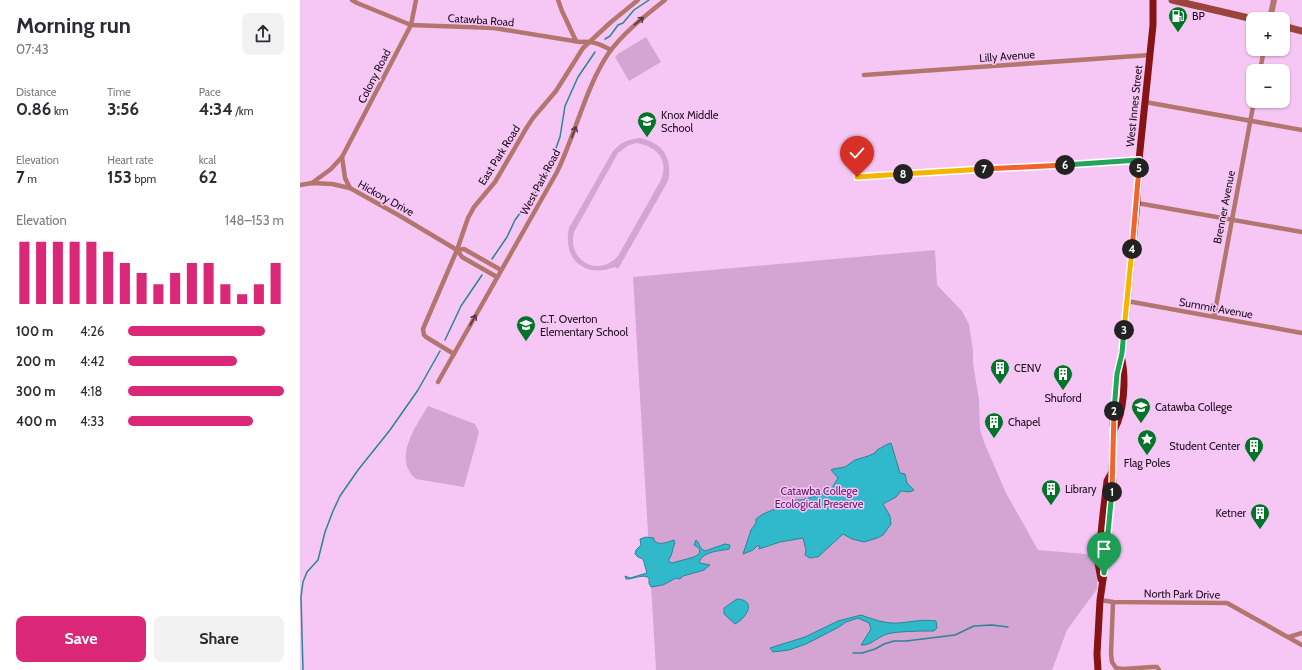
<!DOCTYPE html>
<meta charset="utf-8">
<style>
body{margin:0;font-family:Cabin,sans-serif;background:#f2f2f3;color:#2b2b33;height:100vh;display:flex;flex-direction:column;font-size:15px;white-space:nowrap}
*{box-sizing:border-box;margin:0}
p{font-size:13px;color:#7c7c81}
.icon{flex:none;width:22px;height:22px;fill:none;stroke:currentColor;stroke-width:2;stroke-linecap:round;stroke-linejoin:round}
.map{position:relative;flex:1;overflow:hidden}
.side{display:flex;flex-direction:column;background:#fff;width:300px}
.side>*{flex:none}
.tools{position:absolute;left:946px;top:12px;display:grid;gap:8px}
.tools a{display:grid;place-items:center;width:44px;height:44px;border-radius:8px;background:#fff;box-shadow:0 1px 3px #0004;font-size:20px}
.pin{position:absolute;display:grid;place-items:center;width:34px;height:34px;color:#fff;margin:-41px -17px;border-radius:50% 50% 50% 0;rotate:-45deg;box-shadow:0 0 4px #0007}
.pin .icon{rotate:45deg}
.km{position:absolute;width:20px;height:20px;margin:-10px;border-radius:50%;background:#222;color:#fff;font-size:11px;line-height:20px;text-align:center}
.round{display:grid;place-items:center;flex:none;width:42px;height:42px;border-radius:8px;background:#f2f2f3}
.headline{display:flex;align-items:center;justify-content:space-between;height:68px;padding:0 16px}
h1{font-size:22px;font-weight:700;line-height:30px}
.figures{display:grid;grid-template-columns:repeat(3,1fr);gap:6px;height:68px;padding:4px 16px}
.figures div{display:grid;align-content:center}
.figures b{font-size:17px;font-weight:700}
.figures small{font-size:11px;font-weight:400}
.figures p{font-size:11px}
.chart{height:112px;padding:8px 16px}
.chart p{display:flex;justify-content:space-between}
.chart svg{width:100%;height:72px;margin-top:4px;stroke:#db2777;stroke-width:6}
.primary-button{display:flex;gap:8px;margin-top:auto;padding:8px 16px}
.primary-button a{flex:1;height:46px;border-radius:8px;background:#db2777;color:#fff;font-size:16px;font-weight:700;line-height:46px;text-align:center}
.primary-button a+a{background:#f2f2f3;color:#2b2b33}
ul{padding:0 16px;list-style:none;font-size:13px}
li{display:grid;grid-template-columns:64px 48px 1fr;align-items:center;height:30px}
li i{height:10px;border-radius:5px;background:#db2777}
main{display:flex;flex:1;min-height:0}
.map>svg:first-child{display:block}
.green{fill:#d4a4d3;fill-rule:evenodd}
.water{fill:#30b9ca;stroke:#2a8596}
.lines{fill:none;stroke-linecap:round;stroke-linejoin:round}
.stream{stroke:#2a8596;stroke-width:1.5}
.minor{stroke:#b3766f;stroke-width:4.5}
.tertiary{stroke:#b3766f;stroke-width:6}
.secondary{stroke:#9b443c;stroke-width:7}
.primary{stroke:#861415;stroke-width:7}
.oneway{stroke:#59373e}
.split-1-casing{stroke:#fff;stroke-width:8}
.split-2-casing{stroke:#fff;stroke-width:8}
.split-3-casing{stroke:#fff;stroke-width:8}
.split-4-casing{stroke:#fff;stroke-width:8}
.split-5-casing{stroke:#fff;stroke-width:8}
.split-6-casing{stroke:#fff;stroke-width:8}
.split-7-casing{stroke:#fff;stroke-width:8}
.split-8-casing{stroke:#fff;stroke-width:8}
.split-9-casing{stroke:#fff;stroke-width:8}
.split-1{stroke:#22a559;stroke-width:5}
.split-2{stroke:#f0652b;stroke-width:5}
.split-3{stroke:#22a559;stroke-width:5}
.split-4{stroke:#f5b400;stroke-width:5}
.split-5{stroke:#f0652b;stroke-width:5}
.split-6{stroke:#22a559;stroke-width:5}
.split-7{stroke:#f0652b;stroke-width:5}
.split-8{stroke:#f5b400;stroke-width:5}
.split-9{stroke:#f5b400;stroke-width:5}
.labels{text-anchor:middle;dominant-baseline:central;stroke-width:3;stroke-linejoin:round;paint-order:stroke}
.poi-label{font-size:11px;fill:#1d0d1d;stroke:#f6c7f5;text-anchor:start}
.street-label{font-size:11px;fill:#1d0d1d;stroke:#f6c7f5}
.park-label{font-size:11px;fill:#631765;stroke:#f6c7f5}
</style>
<main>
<section class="side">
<div class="headline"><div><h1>Morning run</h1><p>07:43</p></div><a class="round"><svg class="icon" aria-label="share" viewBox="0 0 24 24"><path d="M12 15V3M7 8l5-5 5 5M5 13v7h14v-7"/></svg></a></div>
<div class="figures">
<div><p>Distance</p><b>0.86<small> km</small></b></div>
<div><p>Time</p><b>3:56</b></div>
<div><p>Pace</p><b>4:34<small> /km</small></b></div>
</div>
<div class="figures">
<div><p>Elevation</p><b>7<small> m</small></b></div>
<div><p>Heart rate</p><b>153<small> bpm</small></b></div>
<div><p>kcal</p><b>62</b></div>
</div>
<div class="chart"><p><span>Elevation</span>148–153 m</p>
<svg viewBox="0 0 160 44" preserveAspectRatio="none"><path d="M5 44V6M15 44V6M25 44V6M35 44V6M45 44V6M55 44V12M65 44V19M75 44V25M85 44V32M95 44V25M105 44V19M115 44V19M125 44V32M135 44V38M145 44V32M155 44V19"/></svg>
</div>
<ul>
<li><b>100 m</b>4:26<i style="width:88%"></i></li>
<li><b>200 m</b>4:42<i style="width:70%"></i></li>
<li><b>300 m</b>4:18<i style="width:100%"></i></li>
<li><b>400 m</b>4:33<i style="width:80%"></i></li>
</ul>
<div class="primary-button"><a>Save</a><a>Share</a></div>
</section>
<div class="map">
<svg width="1002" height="670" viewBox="0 0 1002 670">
<rect width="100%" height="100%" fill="#f6c7f5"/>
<!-- green -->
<g class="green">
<path d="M346 37 361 62 329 81 315 57 318 54Z"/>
<path d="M340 138C363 143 373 158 368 181L318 269 315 267C285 279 262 259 269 228L313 151C321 142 329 139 340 138ZM337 143C357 147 369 159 361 180L318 256C298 278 267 261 274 232L318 153 329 145Z"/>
<path d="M635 250 637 285 662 311 669 324 673 351V363L679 400 680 429 684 442 706 493 738 550 798 555 797 589 767 630 752 670H356L333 277Z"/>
<path d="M128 406 175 424 179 432 164 487 116 479C92 459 116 426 128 406Z"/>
</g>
<!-- water -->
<g class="water">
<path d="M591 443 600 473 605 474 607 483 614 490 610 492 601 491 596 497 583 504 590 516 591 524 583 535 577 538 564 542 552 539 543 534 518 557H515C511 559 509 558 505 555L506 550 503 538 480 542 459 549 460 546H457L453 550 443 554 451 530 456 523V519L463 514 496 500H502L524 493 532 488 538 478 531 470 533 469 545 467 555 460 568 456 575 453 577 450 586 445Z"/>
<path d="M346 537 354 538V541C361 546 367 542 374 540L375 543C372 548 373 554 369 559V562L372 563 394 557 399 554C401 549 398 547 394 545L396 540C400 543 399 549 405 551L425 544 430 545 429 549C420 551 403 551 399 562L400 563 410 565 404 570 383 576 380 579 376 578 363 585 351 587 349 583V578C344 574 335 578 329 579H326L325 576 330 578 347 573 343 559 338 557 335 554 336 550 341 545 340 539Z"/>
<path d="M437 599C457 600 447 618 435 624L424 614V608Z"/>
<path d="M561 615C572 619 586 624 598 623 611 622 623 619 636 621L637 628 634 631C621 631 599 631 587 634 577 637 571 646 561 645L571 629 569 623 558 618 546 622 539 627 506 644 489 650 473 652 470 648 505 637 538 621Z"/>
</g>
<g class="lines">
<!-- stream -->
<g class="stream">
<path d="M305 39 310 36 318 25 323 23 334 10 349 0"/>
<path d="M192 259 207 237 215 220 237 190 248 170 260 137 265 106 278 77 295 52"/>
<path d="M145 340 161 306 182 275"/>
<path d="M553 653H562L575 649 584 644 594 641H606L655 635 674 626 692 625 708 627"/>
<path d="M3 670 1 597 3 582 7 572 18 560 25 532 33 511 40 496 58 470 90 430 118 390 140 351"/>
</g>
<!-- minor -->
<g class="minor">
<path d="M52 0 57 3 111 25 194 28 280 42C293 41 300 44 311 50"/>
<path d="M258 0 262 11 276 41"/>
<path d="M960 71 964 49"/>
<path d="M564 75 850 55"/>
<path d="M845 102 1002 130"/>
<path d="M42 157 45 178 50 188"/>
<path d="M557 177 839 160"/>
<path d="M12 183 31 169 42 157 111 25 116 0"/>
<path d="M0 185 12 183 32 184 50 188 100 216 157 250"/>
<path d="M837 203 1002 232"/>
<path d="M197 277 162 257 157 250 164 249 201 270"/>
<path d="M827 301 1002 333"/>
<path d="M914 317 954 101"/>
<path d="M154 354 126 337 124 335 123 329 157 250 168 218 174 207 195 182 227 127 233 118 256 91 283 48 311 22 338 0"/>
<path d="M138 382 257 172C275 135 286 87 308 54 323 33 345 16 365 0"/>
<path d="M800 600 813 602 927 603 1002 645"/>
<path d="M813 602 811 654 812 662 816 668 823 669 852 667H857L859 670"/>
<path d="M989 637 1002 633"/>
</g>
<!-- tertiary -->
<path class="tertiary" d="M970 19 974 0"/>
<!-- secondary -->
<g class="secondary">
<path d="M872 0 953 19"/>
<path d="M983 26 1002 31"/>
</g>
<!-- primary -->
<g class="primary">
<path d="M815 428C824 411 826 380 822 360"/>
<path d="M801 579 798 563 803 514 807 481 812 472"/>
<path d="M798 670 797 654 800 600 804 573 813 482 812 472 814 429 813 425 817 373 822 353 837 203 839 160 853 25V0"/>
</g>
</g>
<!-- one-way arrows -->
<defs><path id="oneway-shaft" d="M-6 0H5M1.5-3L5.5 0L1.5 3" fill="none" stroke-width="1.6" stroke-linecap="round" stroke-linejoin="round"/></defs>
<g class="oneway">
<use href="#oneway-shaft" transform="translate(339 21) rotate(-40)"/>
<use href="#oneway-shaft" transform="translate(274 132) rotate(-69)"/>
<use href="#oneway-shaft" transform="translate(173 320) rotate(-61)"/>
</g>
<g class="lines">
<defs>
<path id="split-1" d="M804 573 812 492"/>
<path id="split-2" d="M812 492 814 411"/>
<path id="split-3" d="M814 411 817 374 822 353 824 330"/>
<path id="split-4" d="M824 330 832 249"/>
<path id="split-5" d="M832 249 839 168"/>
<path id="split-6" d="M765 165 839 160V168"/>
<path id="split-7" d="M684 169 765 165"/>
<path id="split-8" d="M603 174 684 169"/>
<path id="split-9" d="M557 177 603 174"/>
</defs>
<!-- split-1 casing -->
<use href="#split-1" class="split-1-casing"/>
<!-- split-2 casing -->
<use href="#split-2" class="split-2-casing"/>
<!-- split-3 casing -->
<use href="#split-3" class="split-3-casing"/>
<!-- split-4 casing -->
<use href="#split-4" class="split-4-casing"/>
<!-- split-5 casing -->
<use href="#split-5" class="split-5-casing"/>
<!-- split-6 casing -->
<use href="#split-6" class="split-6-casing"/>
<!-- split-7 casing -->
<use href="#split-7" class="split-7-casing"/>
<!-- split-8 casing -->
<use href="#split-8" class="split-8-casing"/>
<!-- split-9 casing -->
<use href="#split-9" class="split-9-casing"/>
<!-- split-1 -->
<use href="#split-1" class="split-1"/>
<!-- split-2 -->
<use href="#split-2" class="split-2"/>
<!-- split-3 -->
<use href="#split-3" class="split-3"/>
<!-- split-4 -->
<use href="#split-4" class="split-4"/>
<!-- split-5 -->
<use href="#split-5" class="split-5"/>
<!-- split-6 -->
<use href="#split-6" class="split-6"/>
<!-- split-7 -->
<use href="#split-7" class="split-7"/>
<!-- split-8 -->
<use href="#split-8" class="split-8"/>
<!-- split-9 -->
<use href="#split-9" class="split-9"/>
</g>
<!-- icons -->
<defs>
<symbol id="fuel-pin" viewBox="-11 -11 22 30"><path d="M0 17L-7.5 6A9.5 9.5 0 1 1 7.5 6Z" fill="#027428" stroke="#f6c7f5"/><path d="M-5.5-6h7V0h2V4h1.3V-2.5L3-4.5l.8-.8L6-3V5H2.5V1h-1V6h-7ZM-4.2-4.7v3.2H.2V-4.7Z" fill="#fff"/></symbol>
<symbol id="school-pin" viewBox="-11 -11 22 30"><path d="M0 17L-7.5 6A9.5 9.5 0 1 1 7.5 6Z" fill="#027428" stroke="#f6c7f5"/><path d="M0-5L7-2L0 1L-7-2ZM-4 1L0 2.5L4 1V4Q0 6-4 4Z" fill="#fff"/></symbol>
<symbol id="building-pin" viewBox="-11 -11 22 30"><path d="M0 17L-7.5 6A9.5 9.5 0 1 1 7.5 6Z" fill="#027428" stroke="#f6c7f5"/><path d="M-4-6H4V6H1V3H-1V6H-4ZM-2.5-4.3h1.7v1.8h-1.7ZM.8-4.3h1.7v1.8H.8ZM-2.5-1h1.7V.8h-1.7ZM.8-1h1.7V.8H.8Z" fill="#fff"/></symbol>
<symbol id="university-pin" viewBox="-11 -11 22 30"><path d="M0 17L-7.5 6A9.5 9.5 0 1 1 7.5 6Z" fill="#027428" stroke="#f6c7f5"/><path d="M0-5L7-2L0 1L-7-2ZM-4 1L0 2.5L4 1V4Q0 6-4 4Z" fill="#fff"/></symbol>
<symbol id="sight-pin" viewBox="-11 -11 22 30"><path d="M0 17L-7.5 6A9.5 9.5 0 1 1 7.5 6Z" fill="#027428" stroke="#f6c7f5"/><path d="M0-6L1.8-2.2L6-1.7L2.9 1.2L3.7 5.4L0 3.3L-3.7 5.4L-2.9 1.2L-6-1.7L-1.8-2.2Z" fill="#fff"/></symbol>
</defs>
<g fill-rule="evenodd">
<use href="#fuel-pin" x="867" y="5" width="22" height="30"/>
<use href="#school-pin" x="336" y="110" width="22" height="30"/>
<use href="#school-pin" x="215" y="314" width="22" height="30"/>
<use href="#building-pin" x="689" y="357" width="22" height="30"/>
<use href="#building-pin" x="752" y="363" width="22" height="30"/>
<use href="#university-pin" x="830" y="396" width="22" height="30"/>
<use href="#building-pin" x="683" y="411" width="22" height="30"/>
<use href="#sight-pin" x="836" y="428" width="22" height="30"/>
<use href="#building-pin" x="943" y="435" width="22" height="30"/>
<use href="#building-pin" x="740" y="478" width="22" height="30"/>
<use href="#building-pin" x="949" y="502" width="22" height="30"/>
</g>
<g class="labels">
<!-- poi labels -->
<g class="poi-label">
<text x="892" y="16">BP</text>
<text x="361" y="115">Knox Middle<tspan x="361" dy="13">School</tspan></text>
<text x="240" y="319">C.T. Overton<tspan x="240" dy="13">Elementary School</tspan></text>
<text x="714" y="368">CENV</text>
<text x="763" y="398" text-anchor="middle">Shuford</text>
<text x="855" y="407">Catawba College</text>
<text x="708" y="422">Chapel</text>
<text x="940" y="446" text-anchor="end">Student Center</text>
<text x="847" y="463" text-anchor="middle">Flag Poles</text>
<text x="765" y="489">Library</text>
<text x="946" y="513" text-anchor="end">Ketner</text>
</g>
<!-- street labels -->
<g class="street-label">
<text transform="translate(181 20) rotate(4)">Catawba Road</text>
<text transform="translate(707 56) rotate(-4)">Lilly Avenue</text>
<text transform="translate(74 76) rotate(-63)">Colony Road</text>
<text transform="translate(834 106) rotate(-84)">West Innes Street</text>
<text transform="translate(199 155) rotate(-58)">East Park Road</text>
<text transform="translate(240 182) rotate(-62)">West Park Road</text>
<text transform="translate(86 198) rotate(29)">Hickory Drive</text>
<text transform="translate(924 207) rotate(-79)">Brenner Avenue</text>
<text transform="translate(916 308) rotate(10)">Summit Avenue</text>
<text transform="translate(882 594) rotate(1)">North Park Drive</text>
</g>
<!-- park labels -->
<g class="park-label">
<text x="519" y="491">Catawba College<tspan x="519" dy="13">Ecological Preserve</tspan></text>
</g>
</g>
</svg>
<div class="tools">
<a>+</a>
<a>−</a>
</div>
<div class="pin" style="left:804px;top:573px;background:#1e9e55"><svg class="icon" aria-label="arrive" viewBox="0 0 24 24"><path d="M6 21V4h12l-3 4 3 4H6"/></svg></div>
<div class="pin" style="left:557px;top:177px;background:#d93025"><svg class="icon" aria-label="check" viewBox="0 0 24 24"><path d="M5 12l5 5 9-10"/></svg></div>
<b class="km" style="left:812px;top:492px">1</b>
<b class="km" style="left:814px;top:411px">2</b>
<b class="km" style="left:824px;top:330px">3</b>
<b class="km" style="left:832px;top:249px">4</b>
<b class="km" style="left:839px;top:168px">5</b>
<b class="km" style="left:765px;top:165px">6</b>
<b class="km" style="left:684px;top:169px">7</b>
<b class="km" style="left:603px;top:174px">8</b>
</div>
</main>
